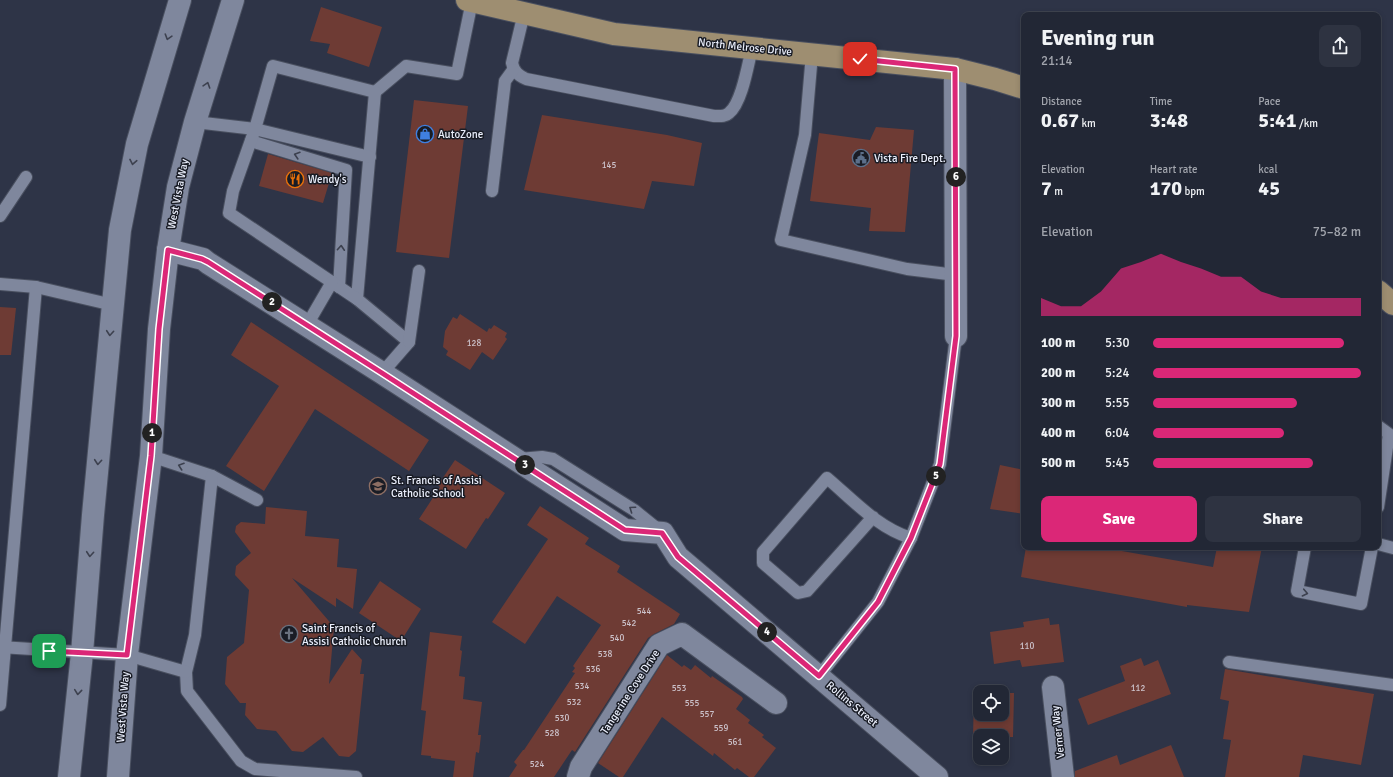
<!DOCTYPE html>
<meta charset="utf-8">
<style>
body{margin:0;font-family:Signika,sans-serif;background:#2e3341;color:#f1f3f6;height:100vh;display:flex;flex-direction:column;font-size:15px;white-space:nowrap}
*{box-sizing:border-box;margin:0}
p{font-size:13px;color:#a2a5ad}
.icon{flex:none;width:22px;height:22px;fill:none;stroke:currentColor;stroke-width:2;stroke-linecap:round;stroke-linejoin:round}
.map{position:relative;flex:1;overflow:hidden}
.drawer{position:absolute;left:1021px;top:12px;width:360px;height:538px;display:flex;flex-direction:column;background:#222735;border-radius:8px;box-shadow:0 2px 6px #0003,0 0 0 1px #3f4450}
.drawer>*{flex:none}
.tools{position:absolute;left:973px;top:685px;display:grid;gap:8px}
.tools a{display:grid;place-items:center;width:36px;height:36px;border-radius:8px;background:#222735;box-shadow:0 2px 6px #0003,0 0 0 1px #3f4450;font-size:20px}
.pin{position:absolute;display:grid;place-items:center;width:34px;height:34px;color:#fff;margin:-17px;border-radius:8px;box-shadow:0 2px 6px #0006}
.km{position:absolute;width:20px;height:20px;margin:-10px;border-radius:50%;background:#222;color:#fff;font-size:11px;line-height:20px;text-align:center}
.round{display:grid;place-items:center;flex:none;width:42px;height:42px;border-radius:8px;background:#2e3341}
.overview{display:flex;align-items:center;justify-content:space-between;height:68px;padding:0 20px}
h1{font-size:22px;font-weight:800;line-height:30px}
.stats{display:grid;grid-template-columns:repeat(3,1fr);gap:6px;height:68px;padding:4px 20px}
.stats div{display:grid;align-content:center}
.stats b{font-size:20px;font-weight:800}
.stats small{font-size:11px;font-weight:400}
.stats p{font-size:11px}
.chart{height:112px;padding:8px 20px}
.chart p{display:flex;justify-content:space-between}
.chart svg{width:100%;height:72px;margin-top:4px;fill:#db2777;opacity:.7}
.cta{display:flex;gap:8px;margin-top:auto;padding:8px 20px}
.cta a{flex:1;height:46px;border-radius:8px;background:#db2777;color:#fff;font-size:16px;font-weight:800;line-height:46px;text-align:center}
.cta a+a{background:#2e3341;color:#f1f3f6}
ul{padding:0 20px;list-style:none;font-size:13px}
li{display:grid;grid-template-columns:64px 48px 1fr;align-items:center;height:30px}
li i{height:10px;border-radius:5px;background:#db2777}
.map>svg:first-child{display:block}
.building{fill:#6e3b34}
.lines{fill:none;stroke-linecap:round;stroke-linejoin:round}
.service-casing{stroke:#494f5f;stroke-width:14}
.minor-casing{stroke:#494f5f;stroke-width:24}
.secondary-casing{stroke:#494f5f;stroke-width:24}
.primary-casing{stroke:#494f5f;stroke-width:24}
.service{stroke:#7f879d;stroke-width:12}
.minor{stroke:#7f879d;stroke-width:22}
.secondary{stroke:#7f879d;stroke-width:22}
.primary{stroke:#9e8e71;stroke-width:22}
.oneway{stroke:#3d414f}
.route-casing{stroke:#fff;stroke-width:8}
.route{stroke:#db2777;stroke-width:5}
.labels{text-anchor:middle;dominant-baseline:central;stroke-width:3;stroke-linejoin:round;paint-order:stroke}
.number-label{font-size:9px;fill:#ccc2ca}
.street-label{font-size:11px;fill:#ebeffc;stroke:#191c25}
.poi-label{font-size:11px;fill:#ebeffc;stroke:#191c25;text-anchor:start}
</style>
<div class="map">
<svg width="1393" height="777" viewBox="0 0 1393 777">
<rect width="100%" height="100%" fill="#2e3447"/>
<!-- building -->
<g class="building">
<path d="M321 7 382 27 369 67 327 53 330 44 310 41Z"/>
<path d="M414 100 468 106 449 258 396 252Z"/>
<path d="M542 115 667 135 702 143 694 186 652 181 644 209 524 190Z"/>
<path d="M876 127 914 130 905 232 869 231 871 208 810 201 819 133 870 140Z"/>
<path d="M268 154 332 173 323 203 259 186Z"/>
<path d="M0 307 16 308 11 355H0Z"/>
<path d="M460 314 487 332 489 328 491 329 494 325 507 333 505 337 507 339 493 360 482 352 470 370 446 355 448 351 443 347 445 331 453 317 457 319Z"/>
<path d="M251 322 429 440 409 471 315 409 264 491 226 466 279 386 231 355Z"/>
<path d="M455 460 505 493 488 519 486 518 466 549 419 519 440 487 438 485Z"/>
<path d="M1000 465 1024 470V514L990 509Z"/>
<path d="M540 506 589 538 585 544 620 566 617 572 680 614 674 624 654 634 648 638 575 752 572 750 554 777H509L517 765 514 762 523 750H524L575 673 572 672 575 668 573 666 601 625 557 596 525 644 492 622 548 539 527 525Z"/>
<path d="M266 507 307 511 305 536 339 539 337 567 357 569 353 609 336 598V607L292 578 334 627 329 684 352 649 362 660 360 674H364L356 751 349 757 339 756 323 737 303 752 292 751 276 731 257 729 245 715 246 703H240L225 684 227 657 244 643 249 590 235 575 236 566 251 553 235 532 236 526 241 522 265 524Z"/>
<path d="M1026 547H1099L1213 567 1217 547H1262L1249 612 1187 605V607L1021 577Z"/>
<path d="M380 581 421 609 401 641 359 613Z"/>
<path d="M1049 618 1050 625 1059 624 1064 662 1022 667 1020 660 994 664 990 632 1024 627 1023 622Z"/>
<path d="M430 632 462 636 460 650 462 651 459 676 465 677 463 699 482 702 478 735H481L479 753 476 752 473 777H453L455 761 431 758V756L421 755 426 711 421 710Z"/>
<path d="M667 655 682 667 684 665 691 670 695 665 711 678 712 676 742 697 743 699 736 709 750 720 748 723 764 735 762 737 776 748 754 777H749L737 768 735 770 714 753 713 756 709 753 662 717 623 777H619L598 763Z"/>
<path d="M1141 658 1144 666 1158 660 1171 694 1088 725 1078 699 1125 681 1120 666Z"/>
<path d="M1225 669 1374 694 1361 765 1303 755 1299 777H1225L1231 740 1223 739 1229 701 1220 699Z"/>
<path d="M974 692 980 693V714H1002V693H1014L1013 737H1010V739L1002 738V736H980V738H973Z"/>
<path d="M1171 745 1184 777H1075V771L1117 755 1120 765Z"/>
</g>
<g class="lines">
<defs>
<g id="service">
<path d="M524 13 512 63C514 72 518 75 526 79L714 116C719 116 725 117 729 113 742 103 748 64 752 48"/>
<path d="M812 54 805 135 781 240 907 269 956 275"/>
<path d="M375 92 406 66 457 74 472 1"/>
<path d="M195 122 255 129 273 66 375 92 357 299 409 342 382 373"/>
<path d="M251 141 346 170 339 287"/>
<path d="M492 191 505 81 513 70"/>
<path d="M0 216 26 177"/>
<path d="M0 284 36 287 113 305"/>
<path d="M357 299 229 213 233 191 255 129 370 157"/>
<path d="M307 325 332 282"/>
<path d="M409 342 419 271"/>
<path d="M1378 426 1389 434 1378 507"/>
<path d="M151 456 212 476 257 500"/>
<path d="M519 459 542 457 553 459 634 510 660 531"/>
<path d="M212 476 195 635 186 672 187 691 241 761 255 769 356 777"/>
<path d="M873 517 807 591 798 593 763 563V552L827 478C853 500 878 528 911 538"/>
<path d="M1378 544 1393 548"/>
<path d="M1305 547 1297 591 1361 604 1372 547"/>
<path d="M0 647 127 655 186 672"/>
<path d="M1229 662 1393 685"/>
<path d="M819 676 878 602 911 538 940 464 956 336"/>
<path d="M0 705 36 287"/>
</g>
<g id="minor">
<path d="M955 69 956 336"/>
<path d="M168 250 203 259 208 263 382 373 625 530 663 533 678 557 937 777"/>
<path d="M1053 687 1063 777"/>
<path d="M578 777 581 767 659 645 682 634 776 703"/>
</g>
<g id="secondary">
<path d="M69 777 82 653 93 515 120 230 137 144 180 0"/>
<path d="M118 777 127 655 151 456 159 329 168 250 178 187 195 122 233 0"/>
</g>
<g id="primary">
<path d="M467 0 614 34 955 69 995 79 1024 88"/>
<path d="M1378 291 1393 304"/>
</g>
</defs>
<!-- service casing -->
<use href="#service" class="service-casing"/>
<!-- minor casing -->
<use href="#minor" class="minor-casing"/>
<!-- secondary casing -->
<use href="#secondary" class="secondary-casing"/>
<!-- primary casing -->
<use href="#primary" class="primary-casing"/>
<!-- service -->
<use href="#service" class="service"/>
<!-- minor -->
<use href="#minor" class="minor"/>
<!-- secondary -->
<use href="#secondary" class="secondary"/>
<!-- primary -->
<use href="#primary" class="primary"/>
</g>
<!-- one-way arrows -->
<defs><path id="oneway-chevron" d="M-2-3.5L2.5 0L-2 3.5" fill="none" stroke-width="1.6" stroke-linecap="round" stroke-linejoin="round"/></defs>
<g class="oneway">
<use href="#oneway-chevron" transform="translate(168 37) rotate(107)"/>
<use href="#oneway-chevron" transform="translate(207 85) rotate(-72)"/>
<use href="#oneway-chevron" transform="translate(297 155) rotate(-163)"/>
<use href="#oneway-chevron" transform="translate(133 162) rotate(101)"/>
<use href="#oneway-chevron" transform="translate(341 248) rotate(-86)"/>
<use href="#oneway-chevron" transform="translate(110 333) rotate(95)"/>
<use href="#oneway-chevron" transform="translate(98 462) rotate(95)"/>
<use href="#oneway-chevron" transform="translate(181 466) rotate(-161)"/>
<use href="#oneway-chevron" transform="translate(632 509) rotate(-145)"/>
<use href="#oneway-chevron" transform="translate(90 554) rotate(95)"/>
<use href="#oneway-chevron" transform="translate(1305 593) rotate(12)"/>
<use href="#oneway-chevron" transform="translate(78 692) rotate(96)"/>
</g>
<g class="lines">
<defs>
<path id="route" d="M49 651 127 655 151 456 159 329 168 250 202 259 208 262 382 373 625 530 662 533 678 557 819 676 878 602 911 538 940 464 956 336 955 69 860 59"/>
</defs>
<!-- route casing -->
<use href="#route" class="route-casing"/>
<!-- route -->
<use href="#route" class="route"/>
</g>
<!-- icons -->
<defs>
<symbol id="shop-ring" viewBox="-11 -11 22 22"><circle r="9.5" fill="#191c25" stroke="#3f7fe0" stroke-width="1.5"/><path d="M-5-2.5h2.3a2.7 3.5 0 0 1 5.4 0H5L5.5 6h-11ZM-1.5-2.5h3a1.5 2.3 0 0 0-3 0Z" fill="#3f7fe0"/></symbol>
<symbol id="civic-ring" viewBox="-11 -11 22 22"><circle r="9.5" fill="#191c25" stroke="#5c6f8a" stroke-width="1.5"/><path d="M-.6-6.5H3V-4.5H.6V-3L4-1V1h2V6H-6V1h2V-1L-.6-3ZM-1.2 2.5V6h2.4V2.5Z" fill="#5c6f8a"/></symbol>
<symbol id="restaurant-ring" viewBox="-11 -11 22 22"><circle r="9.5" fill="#191c25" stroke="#e8710a" stroke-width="1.5"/><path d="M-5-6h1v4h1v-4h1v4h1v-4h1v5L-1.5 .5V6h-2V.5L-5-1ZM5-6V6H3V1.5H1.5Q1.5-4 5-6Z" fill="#e8710a"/></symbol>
<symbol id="school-ring" viewBox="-11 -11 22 22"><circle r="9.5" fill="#191c25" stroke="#8d6e63" stroke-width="1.5"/><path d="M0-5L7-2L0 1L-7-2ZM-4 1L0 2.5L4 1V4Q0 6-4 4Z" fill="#8d6e63"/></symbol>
<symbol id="church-ring" viewBox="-11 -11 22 22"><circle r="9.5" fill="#191c25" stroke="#6b7280" stroke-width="1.5"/><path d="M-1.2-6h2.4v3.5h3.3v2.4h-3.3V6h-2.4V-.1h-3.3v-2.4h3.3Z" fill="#6b7280"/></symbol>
</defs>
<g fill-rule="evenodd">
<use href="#shop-ring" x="415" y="124" width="20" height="20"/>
<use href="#civic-ring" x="851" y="148" width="20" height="20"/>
<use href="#restaurant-ring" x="285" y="169" width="20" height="20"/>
<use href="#school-ring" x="368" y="476" width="20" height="20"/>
<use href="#church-ring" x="279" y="624" width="20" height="20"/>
</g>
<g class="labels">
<!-- number labels -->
<g class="number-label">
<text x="609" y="165">145</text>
<text x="474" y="343">128</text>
<text x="644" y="611">544</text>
<text x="629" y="623">542</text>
<text x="617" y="638">540</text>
<text x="1027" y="646">110</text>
<text x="605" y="654">538</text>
<text x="593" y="669">536</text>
<text x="582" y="686">534</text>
<text x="679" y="688">553</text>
<text x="1138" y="688">112</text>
<text x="574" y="702">532</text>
<text x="692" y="703">555</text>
<text x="707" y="714">557</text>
<text x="562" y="718">530</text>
<text x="721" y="728">559</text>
<text x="552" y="733">528</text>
<text x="735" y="742">561</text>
<text x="537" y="764">524</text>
</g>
<!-- street labels -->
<g class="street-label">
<text transform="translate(745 47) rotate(6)">North Melrose Drive</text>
<text transform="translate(178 194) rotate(-79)">West Vista Way</text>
<text transform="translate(630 692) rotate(-57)">Tangerine Cove Drive</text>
<text transform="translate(852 704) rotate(40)">Rollins Street</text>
<text transform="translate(123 707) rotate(-86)">West Vista Way</text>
<text transform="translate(1058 732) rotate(-96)">Verner Way</text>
</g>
<!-- poi labels -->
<g class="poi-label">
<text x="438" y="134">AutoZone</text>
<text x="874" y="158">Vista Fire Dept.</text>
<text x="308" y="179">Wendy's</text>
<text x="391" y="480">St. Francis of Assisi<tspan x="391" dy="13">Catholic School</tspan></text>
<text x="302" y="628">Saint Francis of<tspan x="302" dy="13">Assisi Catholic Church</tspan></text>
</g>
</g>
</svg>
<div class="tools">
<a><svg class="icon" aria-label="locate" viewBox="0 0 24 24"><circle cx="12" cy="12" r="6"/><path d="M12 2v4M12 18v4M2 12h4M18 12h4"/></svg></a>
<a><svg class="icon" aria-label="layers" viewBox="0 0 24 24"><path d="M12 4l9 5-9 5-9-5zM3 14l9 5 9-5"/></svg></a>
</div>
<div class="pin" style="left:49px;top:651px;background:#1e9e55"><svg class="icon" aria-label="arrive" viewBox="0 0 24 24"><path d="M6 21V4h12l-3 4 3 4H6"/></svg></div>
<div class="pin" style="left:860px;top:59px;background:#d93025"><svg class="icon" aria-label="check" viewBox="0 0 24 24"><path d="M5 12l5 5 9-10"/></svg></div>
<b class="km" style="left:152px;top:433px">1</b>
<b class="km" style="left:272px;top:302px">2</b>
<b class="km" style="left:525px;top:465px">3</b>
<b class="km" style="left:767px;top:632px">4</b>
<b class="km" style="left:936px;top:476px">5</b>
<b class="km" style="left:956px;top:177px">6</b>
<section class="drawer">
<div class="overview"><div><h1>Evening run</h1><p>21:14</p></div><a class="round"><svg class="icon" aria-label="share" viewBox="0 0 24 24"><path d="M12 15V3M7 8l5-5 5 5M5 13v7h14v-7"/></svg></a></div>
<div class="stats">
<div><p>Distance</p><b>0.67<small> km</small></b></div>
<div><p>Time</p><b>3:48</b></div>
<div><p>Pace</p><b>5:41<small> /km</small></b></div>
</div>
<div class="stats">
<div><p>Elevation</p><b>7<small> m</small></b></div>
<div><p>Heart rate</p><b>170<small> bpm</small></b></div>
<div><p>kcal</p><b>45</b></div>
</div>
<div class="chart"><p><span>Elevation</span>75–82 m</p>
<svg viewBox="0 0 160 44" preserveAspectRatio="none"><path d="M0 44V33L10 38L20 38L30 29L40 15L50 11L60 6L70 11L80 15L90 20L100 20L110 29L120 33L130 33L140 33L150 33L160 33V44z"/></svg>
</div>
<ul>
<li><b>100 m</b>5:30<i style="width:92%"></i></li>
<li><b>200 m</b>5:24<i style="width:100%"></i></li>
<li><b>300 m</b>5:55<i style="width:69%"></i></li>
<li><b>400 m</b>6:04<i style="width:63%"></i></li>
<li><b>500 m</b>5:45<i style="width:77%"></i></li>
</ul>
<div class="cta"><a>Save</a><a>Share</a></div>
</section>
</div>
